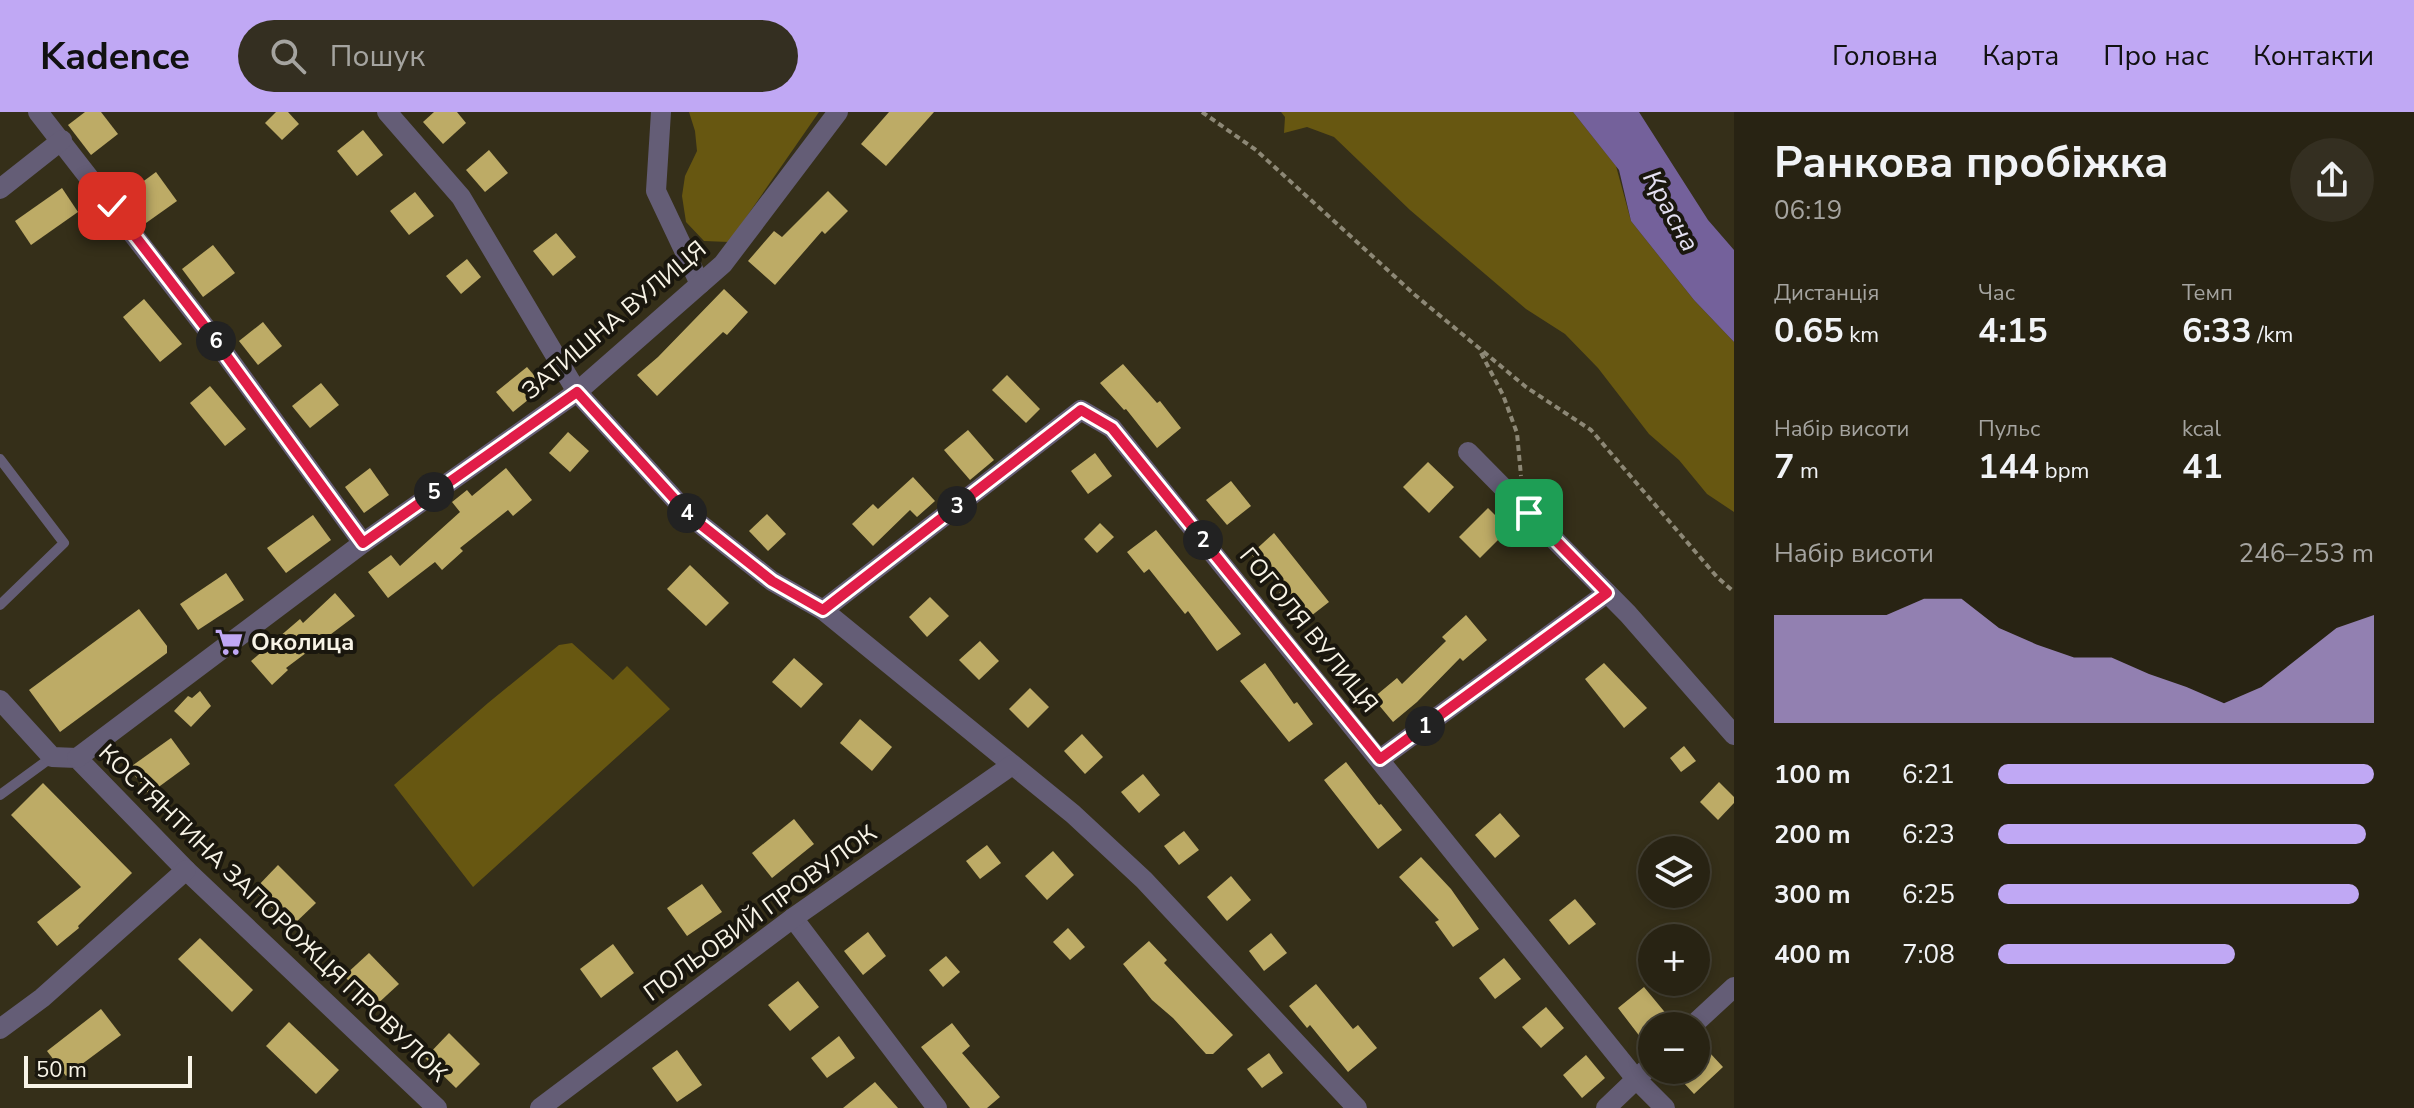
<!DOCTYPE html>
<html lang="uk">
<meta charset="utf-8">
<style>
body{margin:0;font-family:"Nunito Sans",sans-serif;background:#342f21;color:#f1f3f6;height:100vh;display:flex;flex-direction:column;font-size:30px;white-space:nowrap}
*{box-sizing:border-box;margin:0}
p{font-size:26px;color:#a5a4a0}
.icon{flex:none;width:44px;height:44px;fill:none;stroke:currentColor;stroke-width:2;stroke-linecap:round;stroke-linejoin:round}
.map{position:relative;flex:1;overflow:hidden}
.side{display:flex;flex-direction:column;background:#282313;width:680px}
.side>*{flex:none}
.controls{position:absolute;left:1638px;top:724px;display:grid;gap:16px}
.controls a{display:grid;place-items:center;width:72px;height:72px;border-radius:50%;background:#282313;box-shadow:0 4px 12px #0003,0 0 0 2px #444033;font-size:40px}
.scale{position:absolute;left:24px;bottom:20px;width:168px;box-sizing:border-box;padding-left:8px;border:4px solid #f8f4e7;border-top:0;font-size:22px;line-height:28px;white-space:nowrap;color:#f8f4e7;-webkit-text-stroke:6px #1a170e;paint-order:stroke}
.pin{position:absolute;display:grid;place-items:center;width:68px;height:68px;color:#fff;margin:-34px;border-radius:16px;box-shadow:0 4px 12px #0006}
.km{position:absolute;width:40px;height:40px;margin:-20px;border-radius:50%;background:#222;color:#fff;font-size:22px;line-height:40px;text-align:center}
.round{display:grid;place-items:center;flex:none;width:84px;height:84px;border-radius:42px;background:#342f21}
.overview{display:flex;align-items:center;justify-content:space-between;height:136px;padding:0 40px}
h1{font-size:44px;font-weight:700;line-height:60px}
.metrics{display:grid;grid-template-columns:repeat(3,1fr);gap:12px;height:136px;padding:8px 40px}
.metrics div{display:grid;align-content:center}
.metrics b{font-size:34px;font-weight:700}
.metrics small{font-size:22px;font-weight:400}
.metrics p{font-size:22px}
.chart{height:224px;padding:16px 40px}
.chart p{display:flex;justify-content:space-between}
.chart svg{width:100%;height:144px;margin-top:8px;fill:#c0a8f4;opacity:.7}
ul{padding:0 40px;list-style:none;font-size:26px}
li{display:grid;grid-template-columns:128px 96px 1fr;align-items:center;height:60px}
li i{height:20px;border-radius:10px;background:#c0a8f4}
header{display:flex;align-items:center;gap:48px;box-sizing:border-box;height:112px;padding:0 40px;background:#c0a8f4;color:#111}
header strong{font-size:38px}
nav{display:flex;gap:44px;margin-inline-start:auto;font-size:28px}
.search{width:560px;height:72px;background:#342f21;display:flex;align-items:center;gap:20px;box-sizing:border-box;padding:0 28px;border-radius:44px;color:#a5a4a0;font-size:30px}
main{display:flex;flex:1;min-height:0}
.map>svg:first-child{display:block}
.green{fill:#675711}
.water{fill:#74619b}
.building{fill:#bdab66}
.lines{fill:none;stroke-linecap:round;stroke-linejoin:round}
.path{stroke:#8d8876;stroke-width:4;stroke-dasharray:6 4;stroke-linecap:butt}
.service{stroke:#645d76;stroke-width:10}
.minor{stroke:#645d76;stroke-width:20}
.route-casing{stroke:#fff;stroke-width:16}
.route{stroke:#e11d48;stroke-width:10}
.labels{text-anchor:middle;dominant-baseline:central;stroke-width:8;stroke-linejoin:round;paint-order:stroke}
.street-label{font-size:24px;fill:#f8f4e7;stroke:#1a170e}
.poi-label{font-size:24px;font-weight:bold;fill:#f8f4e7;stroke:#1a170e;text-anchor:start}
.water-label{font-size:26px;font-style:italic;fill:#e4e0f1;stroke:#1a170e}
</style>
<header>
<strong>Kadence</strong>
<div class="search"><svg class="icon" aria-label="search" viewBox="0 0 24 24"><circle cx="10" cy="10" r="6"/><path d="M15 15l6 6"/></svg>Пошук</div>
<nav><a>Головна</a><a>Карта</a><a>Про нас</a><a>Контакти</a></nav>
</header>
<main>
<div class="map">
<svg width="1734" height="996" viewBox="0 0 1734 996">
<rect width="100%" height="100%" fill="#352f19"/>
<!-- green -->
<g class="green">
<path d="M689 0H819L729 130 704 129 686 110 682 84 685 64 697 39 695 19Z"/>
<path d="M1281 0H1573L1616 54 1631 109 1694 188 1734 230V400L1707 382 1679 348 1649 322 1598 256 1565 222 1526 197 1410 98 1334 25 1307 15 1284 21 1285 5Z"/>
<path d="M572 531 613 568 627 554 670 597 473 775 394 673 488 591 559 533Z"/>
</g>
<!-- water -->
<path class="water" d="M1573 0H1639L1708 108 1734 138V230L1694 188 1631 109 1619 58Z"/>
<!-- building -->
<g class="building">
<path d="M85 0H101L118 22 91 43 68 13Z"/>
<path d="M276 0H288L299 12 282 28 265 11Z"/>
<path d="M434 0H457L466 11 443 32 423 10Z"/>
<path d="M889 0H934L886 54 861 32Z"/>
<path d="M363 18 383 43 357 64 337 39Z"/>
<path d="M489 38 508 61 485 80 466 58Z"/>
<path d="M156 60 177 89 146 111 126 82Z"/>
<path d="M62 76 78 100 31 133 15 109Z"/>
<path d="M828 79 848 99 825 122 822 119 775 173 748 149 774 119 782 125Z"/>
<path d="M415 80 434 104 409 123 390 99Z"/>
<path d="M556 121 576 145 553 164 533 139Z"/>
<path d="M213 133 235 161 203 185 182 157Z"/>
<path d="M467 147 481 165 461 182 446 164Z"/>
<path d="M724 177 748 200 727 223 723 220 657 284 637 263 658 245Z"/>
<path d="M144 187 182 232 160 250 123 205Z"/>
<path d="M263 210 282 234 258 253 239 229Z"/>
<path d="M1123 252 1157 291 1160 289 1181 316 1157 336 1126 297 1124 298 1100 271Z"/>
<path d="M527 255 544 275 513 300 496 280Z"/>
<path d="M1007 263 1040 297 1026 311 992 278Z"/>
<path d="M321 271 339 293 310 316 292 294Z"/>
<path d="M210 274 246 317 225 334 190 291Z"/>
<path d="M968 318 994 348 970 368 944 338Z"/>
<path d="M568 320 589 339 570 360 549 341Z"/>
<path d="M1095 341 1112 364 1088 382 1071 359Z"/>
<path d="M1428 350 1454 375 1429 401 1403 375Z"/>
<path d="M370 356 389 383 364 401 345 375Z"/>
<path d="M506 356 532 388 513 404 508 398 460 436 463 439 442 458 435 450 388 486 368 460 391 443 400 454 460 400 452 390 467 378 472 384Z"/>
<path d="M913 365 935 389 917 405 910 398 873 434 852 412 873 392 878 397Z"/>
<path d="M1231 369 1251 394 1227 413 1206 388Z"/>
<path d="M1488 396 1509 417 1480 446 1459 425Z"/>
<path d="M767 402 786 422 768 439 749 419Z"/>
<path d="M313 403 331 428 286 461 267 436Z"/>
<path d="M1100 411 1114 425 1097 441 1084 427Z"/>
<path d="M1156 418 1241 522 1217 539 1188 499 1185 502 1149 457 1144 461 1127 440Z"/>
<path d="M1274 421 1329 490 1302 511 1279 481 1283 478 1251 442Z"/>
<path d="M690 453 729 491 706 514 667 477Z"/>
<path d="M226 461 244 488 198 518 180 492Z"/>
<path d="M335 481 355 504 286 556 288 558 272 573 251 549 300 507 303 511Z"/>
<path d="M930 485 949 504 927 525 909 505Z"/>
<path d="M139 497 167 534V541L60 620 29 578Z"/>
<path d="M1466 503 1487 528 1463 549 1460 546 1417 590 1393 610 1373 586 1397 566 1402 572 1446 529 1442 525Z"/>
<path d="M980 529 999 549 979 568 959 548Z"/>
<path d="M794 546 823 572 801 596 772 570Z"/>
<path d="M1265 551 1294 592 1297 590 1313 612 1289 630 1240 569Z"/>
<path d="M1604 551 1647 596 1624 616 1585 567Z"/>
<path d="M1030 576 1049 595 1028 616 1009 597Z"/>
<path d="M200 579 211 594 191 615 174 599 188 584 192 586Z"/>
<path d="M860 607 892 635 872 659 840 631Z"/>
<path d="M1082 622 1103 645 1085 662 1064 639Z"/>
<path d="M171 626 190 652 149 682 129 656Z"/>
<path d="M1684 634 1696 649 1681 660 1670 646Z"/>
<path d="M1346 650 1379 693 1381 692 1402 718 1378 737 1324 668Z"/>
<path d="M1143 662 1160 683 1139 701 1121 680Z"/>
<path d="M1719 670 1734 685V691L1718 708 1700 690Z"/>
<path d="M43 671 132 761 78 814 79 816 57 834 37 810 81 775 11 703Z"/>
<path d="M1500 701 1520 724 1495 746 1475 723Z"/>
<path d="M794 707 814 732 772 766 752 741Z"/>
<path d="M1184 719 1199 738 1179 753 1164 734Z"/>
<path d="M987 733 1001 751 980 767 966 749Z"/>
<path d="M1053 739 1074 763 1047 788 1025 764Z"/>
<path d="M1421 745 1451 777 1479 817 1453 835 1435 810 1439 808 1399 765Z"/>
<path d="M278 753 316 791 291 815 254 778Z"/>
<path d="M1231 764 1251 788 1227 809 1207 785Z"/>
<path d="M702 772 722 800 687 824 667 796Z"/>
<path d="M1575 787 1596 812 1569 833 1549 808Z"/>
<path d="M1068 816 1085 835 1070 848 1053 830Z"/>
<path d="M868 820 886 844 863 863 844 839Z"/>
<path d="M1271 821 1287 841 1264 859 1249 839Z"/>
<path d="M200 826 253 878 232 900 178 847Z"/>
<path d="M1149 829 1167 848 1164 851 1233 923 1213 942H1206L1173 906 1152 888 1123 852Z"/>
<path d="M613 832 634 861 601 886 580 857Z"/>
<path d="M369 841 399 872 374 895 344 864Z"/>
<path d="M946 844 960 860 943 875 929 858Z"/>
<path d="M1504 846 1521 867 1495 887 1479 866Z"/>
<path d="M798 869 819 895 790 919 768 893Z"/>
<path d="M1316 872 1353 917 1358 913 1377 936 1348 960 1310 913 1307 916 1289 894Z"/>
<path d="M1644 875 1668 904 1656 914H1652V917L1641 926 1618 896Z"/>
<path d="M1546 895 1564 916 1541 936 1522 915Z"/>
<path d="M101 897 121 923 66 964 47 939Z"/>
<path d="M289 910 339 958 316 982 266 934Z"/>
<path d="M952 911 970 934 962 941 1000 985 987 996H970L921 935Z"/>
<path d="M449 921 480 952 456 976 425 946Z"/>
<path d="M839 924 855 946 827 966 811 946Z"/>
<path d="M1696 926 1723 955 1694 982 1672 958H1696Z"/>
<path d="M677 938 702 973 677 990 652 956Z"/>
<path d="M1269 941 1283 961 1262 976 1247 957Z"/>
<path d="M1586 943 1605 966 1582 986 1563 963Z"/>
<path d="M875 970 898 996H843Z"/>
</g>
<g class="lines">
<!-- path -->
<g class="path">
<path d="M1202 0 1256 38 1415 183 1479 236 1526 275 1591 318 1717 465 1734 480"/>
<path d="M1481 241 1503 283 1517 321 1521 364"/>
</g>
<!-- service -->
<g class="service">
<path d="M0 347 64 431 0 493"/>
<path d="M0 683 52 645"/>
</g>
<!-- minor -->
<g class="minor">
<path d="M38 0 212 224 363 431"/>
<path d="M387 0 461 85 577 280 690 404 772 469 823 498 1073 702 1144 768 1357 996"/>
<path d="M661 0 656 79 700 172"/>
<path d="M0 77 62 28"/>
<path d="M1468 340 1628 502 1734 623"/>
<path d="M823 498 1081 298 1112 316 1636 967 1665 996"/>
<path d="M0 588 52 645 77 646 186 758 437 996"/>
<path d="M77 646 363 431 577 280 723 152 838 0"/>
<path d="M1380 647 1607 481"/>
<path d="M793 806 937 996"/>
<path d="M1692 914 1734 875"/>
<path d="M0 917 42 886 186 758"/>
<path d="M540 996 793 806 1012 653"/>
<path d="M1606 996 1652 952"/>
</g>
</g>
<g class="lines">
<defs>
<path id="route" d="M112 94 212 224 363 431 577 280 690 404 772 469 823 498 1081 298 1112 316 1380 647 1607 481 1529 401"/>
</defs>
<!-- route casing -->
<use href="#route" class="route-casing"/>
<!-- route -->
<use href="#route" class="route"/>
</g>
<!-- icons -->
<defs>
<symbol id="supermarket-bare" viewBox="-9 -9 18 18"><path d="M-6-5.5h2.5l.6 2H6L4.5 2H-2.5L-4.4-4H-6ZM-1.5 3.2a1.3 1.3 0 1 0 .1 0ZM3 3.2a1.3 1.3 0 1 0 .1 0Z" fill="#c0a8f4" stroke="#1a170e" stroke-width="2.5" paint-order="stroke"/></symbol>
</defs>
<g fill-rule="evenodd">
<use href="#supermarket-bare" x="209" y="510" width="40" height="40"/>
</g>
<g class="labels">
<!-- street labels -->
<g class="street-label">
<text transform="translate(614 208) rotate(-40)">ЗАТИШНА ВУЛИЦЯ</text>
<text transform="translate(1309 518) rotate(51)">ГОГОЛЯ ВУЛИЦЯ</text>
<text transform="translate(273 801) rotate(44)">КОСТЯНТИНА ЗАПОРОЖЦЯ ПРОВУЛОК</text>
<text transform="translate(760 801) rotate(-36)">ПОЛЬОВИЙ ПРОВУЛОК</text>
</g>
<!-- poi labels -->
<g class="poi-label">
<text x="251" y="530">Околица</text>
</g>
<!-- water labels -->
<g class="water-label">
<text transform="translate(1671 99) rotate(61)">Красна</text>
</g>
</g>
</svg>
<div class="controls">
<a><svg class="icon" aria-label="layers" viewBox="0 0 24 24"><path d="M12 4l9 5-9 5-9-5zM3 14l9 5 9-5"/></svg></a>
<a>+</a>
<a>−</a>
</div>
<div class="scale">50 m</div>
<div class="pin" style="left:1529px;top:401px;background:#1e9e55"><svg class="icon" aria-label="arrive" viewBox="0 0 24 24"><path d="M6 21V4h12l-3 4 3 4H6"/></svg></div>
<div class="pin" style="left:112px;top:94px;background:#d93025"><svg class="icon" aria-label="check" viewBox="0 0 24 24"><path d="M5 12l5 5 9-10"/></svg></div>
<b class="km" style="left:1425px;top:614px">1</b>
<b class="km" style="left:1203px;top:428px">2</b>
<b class="km" style="left:957px;top:394px">3</b>
<b class="km" style="left:687px;top:401px">4</b>
<b class="km" style="left:434px;top:380px">5</b>
<b class="km" style="left:216px;top:229px">6</b>
</div>
<section class="side">
<div class="overview"><div><h1>Ранкова пробіжка</h1><p>06:19</p></div><a class="round"><svg class="icon" aria-label="share" viewBox="0 0 24 24"><path d="M12 15V3M7 8l5-5 5 5M5 13v7h14v-7"/></svg></a></div>
<div class="metrics">
<div><p>Дистанція</p><b>0.65<small> km</small></b></div>
<div><p>Час</p><b>4:15</b></div>
<div><p>Темп</p><b>6:33<small> /km</small></b></div>
</div>
<div class="metrics">
<div><p>Набір висоти</p><b>7<small> m</small></b></div>
<div><p>Пульс</p><b>144<small> bpm</small></b></div>
<div><p>kcal</p><b>41</b></div>
</div>
<div class="chart"><p><span>Набір висоти</span>246–253 m</p>
<svg viewBox="0 0 160 44" preserveAspectRatio="none"><path d="M0 44V11L10 11L20 11L30 11L40 6L50 6L60 15L70 20L80 24L90 24L100 29L110 33L120 38L130 33L140 24L150 15L160 11V44z"/></svg>
</div>
<ul>
<li><b>100 m</b>6:21<i style="width:100%"></i></li>
<li><b>200 m</b>6:23<i style="width:98%"></i></li>
<li><b>300 m</b>6:25<i style="width:96%"></i></li>
<li><b>400 m</b>7:08<i style="width:63%"></i></li>
</ul>
</section>
</main>
